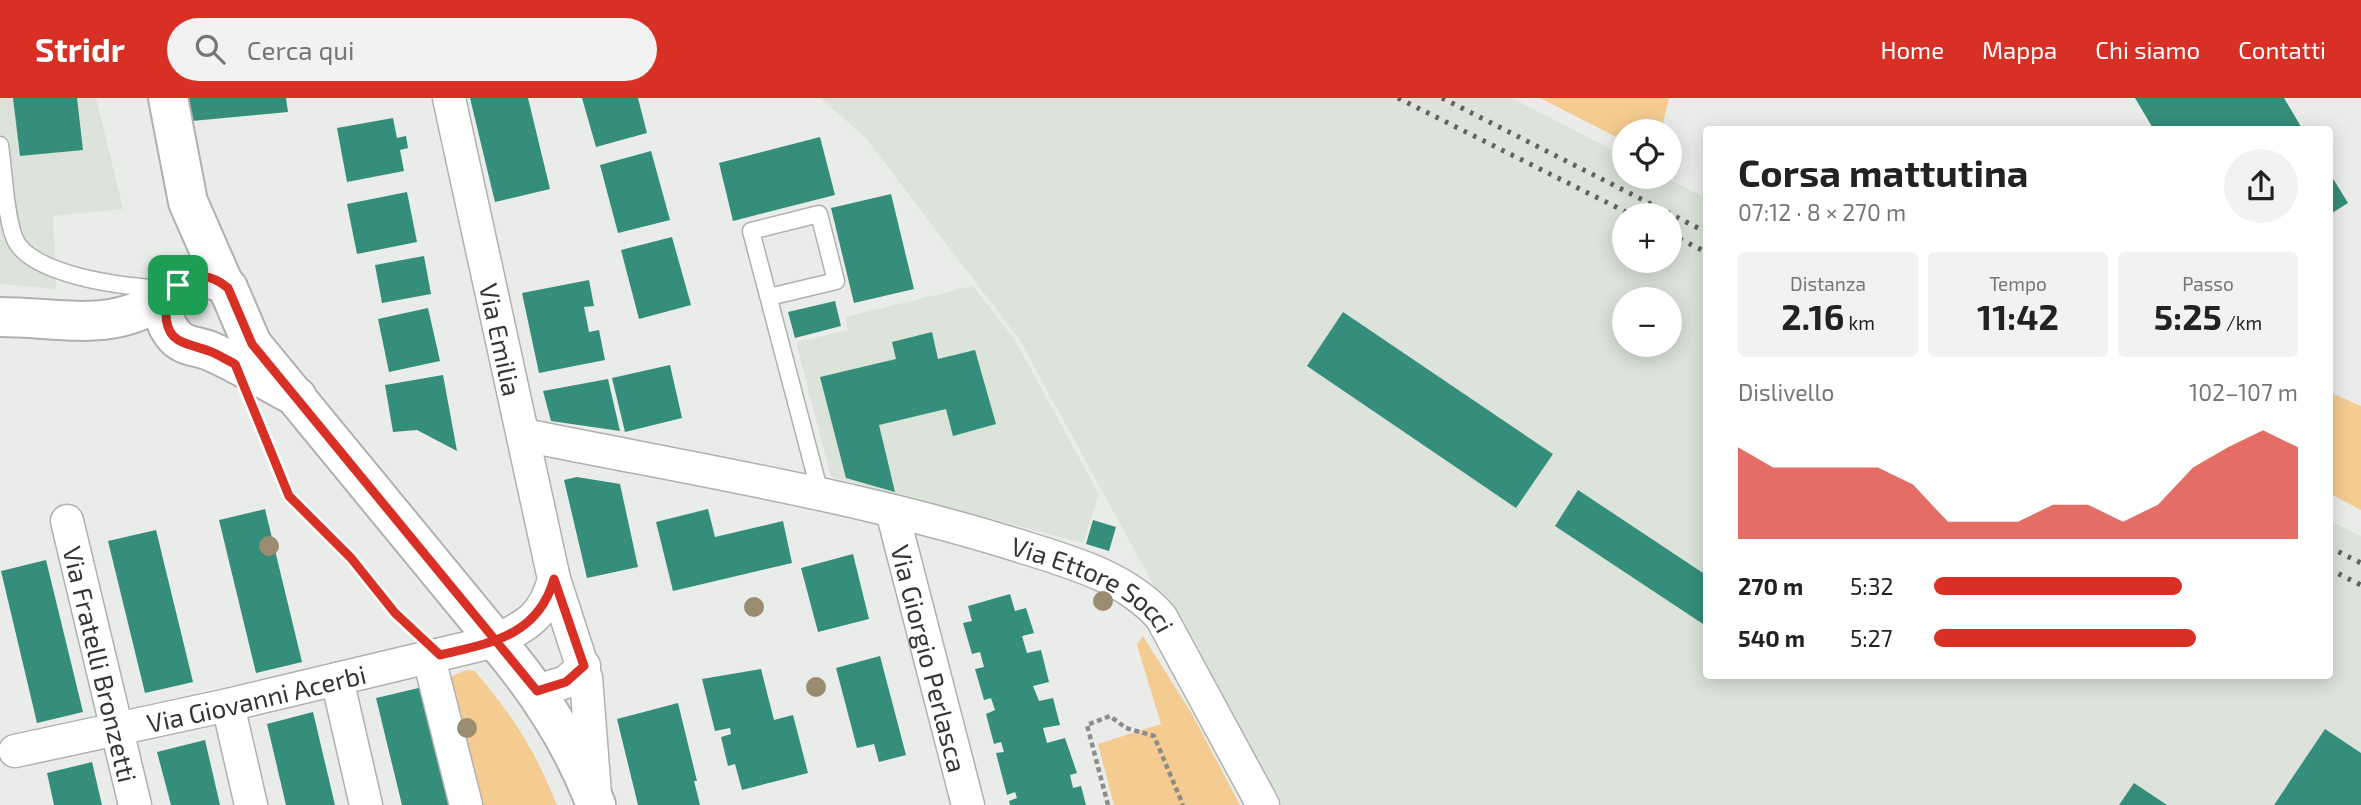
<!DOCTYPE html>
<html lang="it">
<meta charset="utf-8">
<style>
body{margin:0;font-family:"Exo 2",sans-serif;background:#f2f2f2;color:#222;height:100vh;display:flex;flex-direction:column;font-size:26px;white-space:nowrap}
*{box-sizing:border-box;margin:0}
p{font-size:23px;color:#767676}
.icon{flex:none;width:38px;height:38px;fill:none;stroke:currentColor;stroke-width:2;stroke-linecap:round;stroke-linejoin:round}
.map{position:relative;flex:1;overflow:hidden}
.side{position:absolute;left:1703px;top:28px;width:630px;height:553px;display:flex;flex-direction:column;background:#fff;border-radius:7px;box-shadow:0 4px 18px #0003}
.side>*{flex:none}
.buttons{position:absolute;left:1612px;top:21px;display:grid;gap:14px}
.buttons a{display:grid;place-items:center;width:70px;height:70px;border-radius:50%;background:#fff;box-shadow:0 4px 18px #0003;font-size:35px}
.pin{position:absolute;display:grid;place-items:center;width:60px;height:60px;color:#fff;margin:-30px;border-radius:14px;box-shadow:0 4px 10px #0006}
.round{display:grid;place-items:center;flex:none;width:74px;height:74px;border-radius:37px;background:#f2f2f2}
.overview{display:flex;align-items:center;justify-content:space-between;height:119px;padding:0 35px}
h1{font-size:38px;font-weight:700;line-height:52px}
.metrics{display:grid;grid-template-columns:repeat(3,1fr);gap:10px;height:119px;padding:7px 35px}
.metrics div{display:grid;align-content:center;border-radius:7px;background:#f2f2f2;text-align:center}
.metrics b{font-size:35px;font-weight:700}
.metrics small{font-size:19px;font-weight:400}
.metrics p{font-size:19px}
.chart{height:196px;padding:14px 35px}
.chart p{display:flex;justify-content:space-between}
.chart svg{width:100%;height:126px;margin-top:7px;fill:#d93025;opacity:.7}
ul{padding:0 35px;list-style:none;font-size:23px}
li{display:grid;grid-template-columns:112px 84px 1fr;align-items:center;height:52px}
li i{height:18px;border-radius:9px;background:#d93025}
header{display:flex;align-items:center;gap:42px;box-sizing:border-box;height:98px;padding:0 35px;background:#d93025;color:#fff}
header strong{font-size:33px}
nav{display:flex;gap:38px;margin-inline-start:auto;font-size:24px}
.search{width:490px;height:63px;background:#f2f2f2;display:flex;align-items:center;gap:18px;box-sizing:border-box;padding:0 24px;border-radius:38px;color:#767676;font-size:26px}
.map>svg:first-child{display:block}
.built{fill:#dbe3da;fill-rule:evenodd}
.green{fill:#f4cb90}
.building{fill:#348e7b}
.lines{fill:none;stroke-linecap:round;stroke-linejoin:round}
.lane-casing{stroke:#afb1af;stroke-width:19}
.street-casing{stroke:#afb1af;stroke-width:35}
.secondary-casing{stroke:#afb1af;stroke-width:42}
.path{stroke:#8b8d8b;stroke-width:4.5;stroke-dasharray:5 3.5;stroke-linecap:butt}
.lane{stroke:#fff;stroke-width:16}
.street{stroke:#fff;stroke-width:32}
.secondary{stroke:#fff;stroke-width:38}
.rail{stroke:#616361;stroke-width:5;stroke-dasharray:3.5 7;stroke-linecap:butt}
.tree{fill:#9a8c71}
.route-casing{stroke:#fff;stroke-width:14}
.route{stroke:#d93025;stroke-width:9}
.labels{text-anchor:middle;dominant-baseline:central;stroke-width:5;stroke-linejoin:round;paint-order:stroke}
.street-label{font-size:26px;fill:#343534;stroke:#eaecea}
</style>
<header>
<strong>Stridr</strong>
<div class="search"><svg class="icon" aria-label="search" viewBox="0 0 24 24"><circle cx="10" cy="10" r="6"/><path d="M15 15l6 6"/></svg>Cerca qui</div>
<nav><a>Home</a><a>Mappa</a><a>Chi siamo</a><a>Contatti</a></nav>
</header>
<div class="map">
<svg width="2361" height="707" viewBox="0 0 2361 707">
<rect width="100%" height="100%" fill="#eaecea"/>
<!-- built -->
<g class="built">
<path d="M0 0H96L123 111 53 118 56 191 0 186Z"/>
<path d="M820 0H1512L1624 58V79H1665L1706 100V578H2329V422L2361 438V707H1274L1019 241 865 39ZM1624 117H1670V163H1624ZM1624 201H1670V247H1624Z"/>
<path d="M973 188 1015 242 1099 396 1083 445 831 379 796 244 848 232 845 219Z"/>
</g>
<!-- green -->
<g class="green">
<path d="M1540 0H1669L1661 33H1624V43Z"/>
<path d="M2329 294 2361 308V412L2329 395Z"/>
<path d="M1143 538 1192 616 1240 707H1114L1098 646 1161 626 1137 547Z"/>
<path d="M466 572 475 573C515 621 533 649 557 707H481L446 581Z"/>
</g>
<!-- building -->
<g class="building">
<path d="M13 0H77L83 52 20 58Z"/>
<path d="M189 0H286L288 14 192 23Z"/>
<path d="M470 0H528L550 91 495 104Z"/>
<path d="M582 0H638L647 35 596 49Z"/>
<path d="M2135 0H2284L2303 32H2154Z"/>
<path d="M393 20 397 40 406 38 408 50 400 52 404 73 347 84 337 30Z"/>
<path d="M820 39 835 97 733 123 719 65Z"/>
<path d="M651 53 670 122 618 135 600 67Z"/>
<path d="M2329 74 2348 105 2329 117Z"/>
<path d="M407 94 417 144 357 156 347 106Z"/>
<path d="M891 96 914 191 854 205 831 110Z"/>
<path d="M672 139 691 207 639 221 621 152Z"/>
<path d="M424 158 431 196 382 205 375 167Z"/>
<path d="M589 182 594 208 584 209 589 234 599 232 605 262 539 275 522 195Z"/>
<path d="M835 203 841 228 795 240 788 214Z"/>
<path d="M428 210 440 263 389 274 378 221Z"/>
<path d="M1343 214 1553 356 1516 410 1307 268Z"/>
<path d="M932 234 938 261 975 252 996 326 953 338 946 311 879 327 895 394 846 380 820 279 896 261 892 244Z"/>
<path d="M670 267 682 320 625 334 612 280Z"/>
<path d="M443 277 457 353 417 332 393 334 385 287Z"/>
<path d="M608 281 620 333 551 323 543 293Z"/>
<path d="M577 379 620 386 638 469 587 480 564 382Z"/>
<path d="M1578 392 1706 477V528L1555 428Z"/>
<path d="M265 411 302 564 256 575 219 422Z"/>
<path d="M708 411 715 439 783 423 792 465 673 493 656 424Z"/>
<path d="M1093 422 1116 429 1109 453 1086 446Z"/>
<path d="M156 432 193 584 145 595 108 443Z"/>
<path d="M853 456 869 521 818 534 801 470Z"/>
<path d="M46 462 83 614 37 625 1 473Z"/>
<path d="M1010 496 1015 513 1026 510 1034 535 1022 538 1027 555 1041 552 1049 584 1033 588 1039 603 1053 600 1060 627 1043 630 1047 645 1065 640 1077 675 1070 677 1073 690 1081 688 1086 707H1010L1009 703 1017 700 1015 694 1007 697 996 655 1004 654 1001 644 994 646 986 616 995 612 991 600 984 602 975 571 984 569 980 554 972 556 963 525 972 523 968 508Z"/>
<path d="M880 558 906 657 879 664 874 646 857 650 836 570Z"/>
<path d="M761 571 774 622 793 617 808 675 742 692 735 666 728 668 721 639 731 636 730 630 715 633 702 581Z"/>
<path d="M423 589 451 707H402L376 600Z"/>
<path d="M678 605 697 683H694L700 707H638L617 621Z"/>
<path d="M313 614 335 707H286L267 626Z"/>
<path d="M2325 631 2361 655V707H2274Z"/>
<path d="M205 642 220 707H171L157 654Z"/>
<path d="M92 664 102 707H54L47 675Z"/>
<path d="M2134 685 2167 707H2119Z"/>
</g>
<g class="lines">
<defs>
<g id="lane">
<path d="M0 47C4 75 5 113 14 139 27 177 127 190 162 190"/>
<path d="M769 199 836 183 819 116 751 133 820 395"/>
</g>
<g id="street">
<path id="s1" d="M449 0 554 481 586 580 595 696"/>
<path id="s2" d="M524 337C686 370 851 396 1010 445 1063 462 1123 476 1161 519L1263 707"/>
<path id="s3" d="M892 413 968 707"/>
<path id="s4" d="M67 423 135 707"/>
<path d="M429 560 466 707"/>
<path d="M337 581 366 707"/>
<path d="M537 593 566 584 584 568"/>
<path d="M228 607 251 707"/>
<path id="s5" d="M15 653 228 607 496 543C529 526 544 518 554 481"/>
</g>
<g id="secondary">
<path d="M168 0 188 104 224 186"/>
<path d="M0 219C64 219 119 238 173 192"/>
<path d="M297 299C268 284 240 266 210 253 196 247 183 250 172 235 146 199 193 161 228 190L252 246 496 543C538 592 573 646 596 707"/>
</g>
</defs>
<!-- lane casing -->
<use href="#lane" class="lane-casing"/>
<!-- street casing -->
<use href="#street" class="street-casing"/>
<!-- secondary casing -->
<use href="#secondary" class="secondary-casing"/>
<!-- path -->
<g class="path">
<path d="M256 317 289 398 350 460 411 530"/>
<path d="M1108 707 1087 627 1110 618 1126 630 1154 638 1183 707"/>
</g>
<!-- lane -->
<use href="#lane" class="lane"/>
<!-- street -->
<use href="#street" class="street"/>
<!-- secondary -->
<use href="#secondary" class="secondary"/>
<!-- rail -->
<g class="rail">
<path d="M1398 0 1632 117"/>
<path d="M1442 0 1706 134"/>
<path d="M1670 136 1706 154"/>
<path d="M2329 449 2361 465"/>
<path d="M2329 471 2361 487"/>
</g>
</g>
<!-- trees -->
<g class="tree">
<circle cx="269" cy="448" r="10"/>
<circle cx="1103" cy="503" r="10"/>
<circle cx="754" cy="509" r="10"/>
<circle cx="816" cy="589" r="10"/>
<circle cx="467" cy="630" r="10"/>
</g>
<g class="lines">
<defs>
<path id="route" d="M178 187 166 210C164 246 185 244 209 253 218 256 226 262 235 266L289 398 351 460 395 515 440 557C491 545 538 538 554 481L584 568 566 584 537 593 496 543 252 246 228 190C211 176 197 175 178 187"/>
</defs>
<!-- route casing -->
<use href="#route" class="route-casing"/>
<!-- route -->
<use href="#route" class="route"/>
</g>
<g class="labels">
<!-- street labels -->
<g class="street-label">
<text stroke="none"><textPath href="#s1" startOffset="247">Via Emilia</textPath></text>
<text stroke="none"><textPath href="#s2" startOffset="592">Via Ettore Socci</textPath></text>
<text stroke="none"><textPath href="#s3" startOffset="152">Via Giorgio Perlasca</textPath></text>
<text stroke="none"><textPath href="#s4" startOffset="147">Via Fratelli Bronzetti</textPath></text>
<text stroke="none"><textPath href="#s5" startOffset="247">Via Giovanni Acerbi</textPath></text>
</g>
</g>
</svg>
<div class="buttons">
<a><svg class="icon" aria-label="locate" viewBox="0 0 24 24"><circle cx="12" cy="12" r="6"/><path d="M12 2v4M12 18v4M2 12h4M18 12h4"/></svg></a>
<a>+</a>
<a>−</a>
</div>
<div class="pin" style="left:178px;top:187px;background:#1e9e55"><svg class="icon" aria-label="arrive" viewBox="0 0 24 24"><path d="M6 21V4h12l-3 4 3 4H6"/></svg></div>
<section class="side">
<div class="overview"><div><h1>Corsa mattutina</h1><p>07:12 · 8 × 270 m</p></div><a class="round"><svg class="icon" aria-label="share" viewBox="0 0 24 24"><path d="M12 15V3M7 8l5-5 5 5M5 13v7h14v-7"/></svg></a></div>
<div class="metrics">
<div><p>Distanza</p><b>2.16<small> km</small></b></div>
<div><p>Tempo</p><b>11:42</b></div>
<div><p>Passo</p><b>5:25<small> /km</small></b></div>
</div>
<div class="chart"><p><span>Dislivello</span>102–107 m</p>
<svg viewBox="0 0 160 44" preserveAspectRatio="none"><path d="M0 44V12L10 19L20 19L30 19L40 19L50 25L60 38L70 38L80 38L90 32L100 32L110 38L120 32L130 19L140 12L150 6L160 12V44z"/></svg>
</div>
<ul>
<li><b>270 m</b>5:32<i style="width:68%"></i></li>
<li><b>540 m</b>5:27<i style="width:72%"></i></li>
</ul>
</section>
</div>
